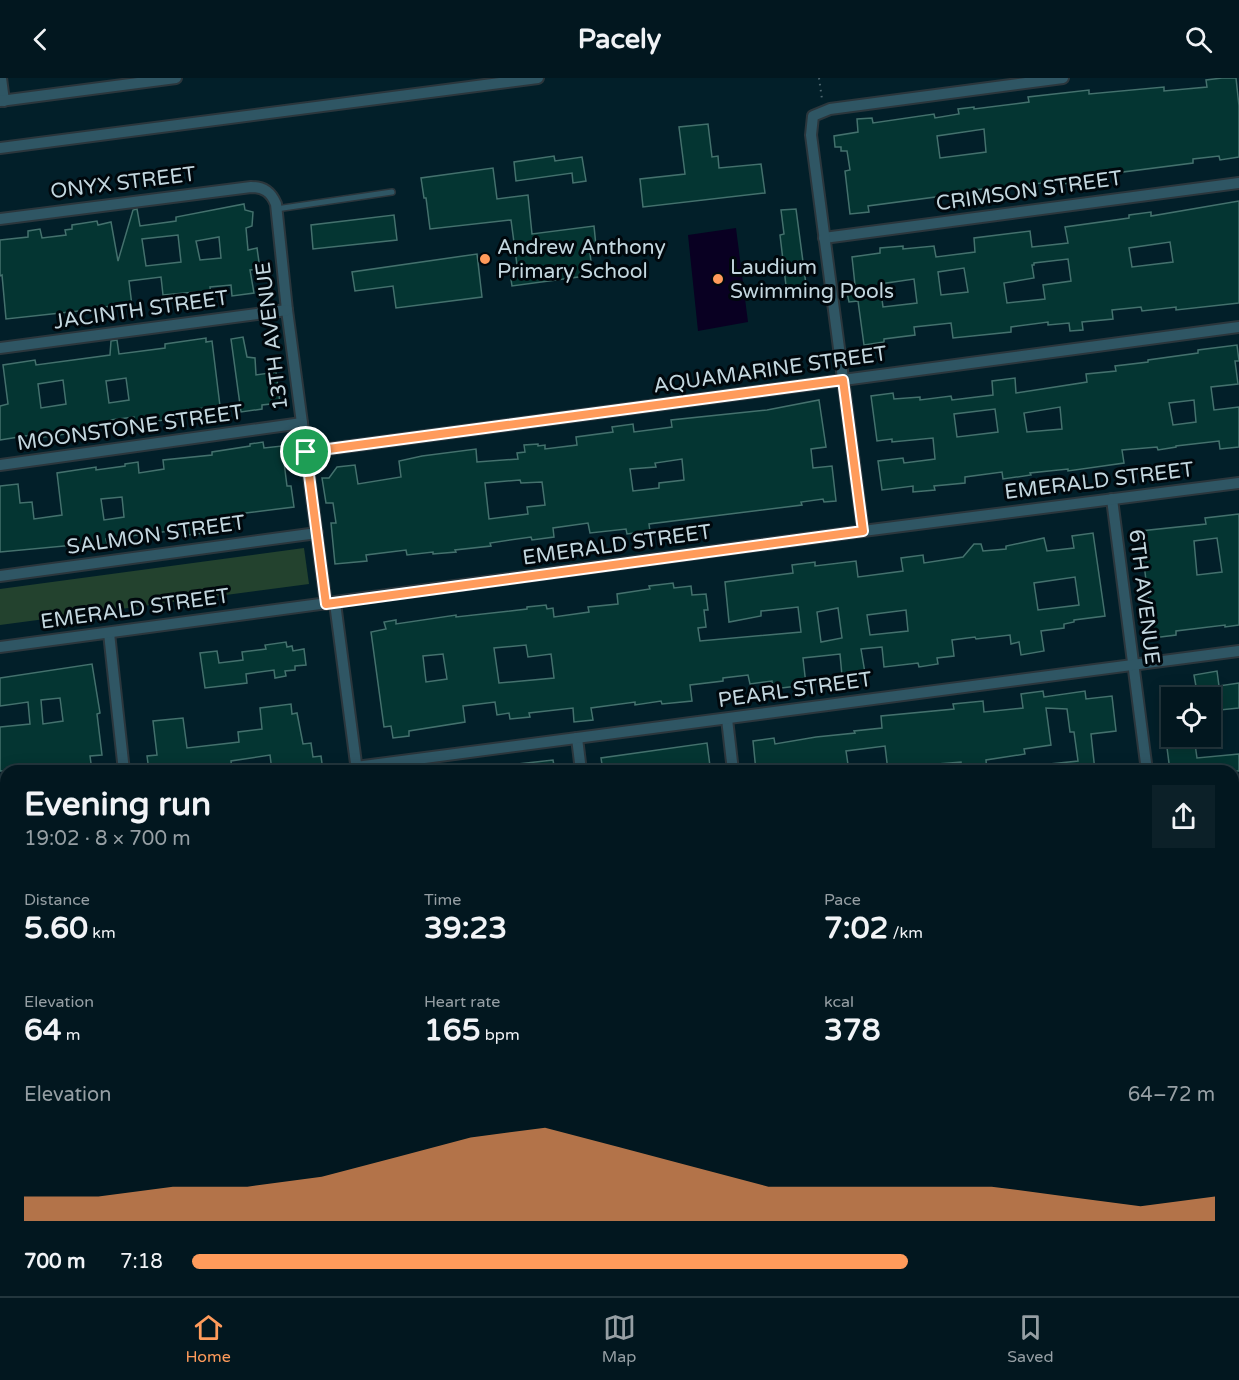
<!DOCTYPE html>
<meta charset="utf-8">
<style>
body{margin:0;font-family:"Varela Round",sans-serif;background:#0c2028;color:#f1f3f6;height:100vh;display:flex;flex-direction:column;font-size:22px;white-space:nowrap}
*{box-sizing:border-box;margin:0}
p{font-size:20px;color:#969fa4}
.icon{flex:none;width:33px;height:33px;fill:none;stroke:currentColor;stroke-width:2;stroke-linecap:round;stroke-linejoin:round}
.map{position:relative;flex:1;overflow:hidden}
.sheet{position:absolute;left:0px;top:687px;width:1239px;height:531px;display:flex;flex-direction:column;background:#02171f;border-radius:18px 18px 0 0;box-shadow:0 3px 15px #0003,0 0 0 2px #23363d}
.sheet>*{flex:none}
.buttons{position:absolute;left:1161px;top:609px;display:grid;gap:12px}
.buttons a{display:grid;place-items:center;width:60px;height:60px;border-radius:0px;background:#02171f;box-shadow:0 3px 15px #0003,0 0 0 2px #23363d;font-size:30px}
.pin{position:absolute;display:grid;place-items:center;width:51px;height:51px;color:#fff;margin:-26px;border:3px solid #fff;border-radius:50%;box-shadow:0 2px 6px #0007}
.round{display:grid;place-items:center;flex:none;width:63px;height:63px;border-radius:0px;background:#0c2028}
.head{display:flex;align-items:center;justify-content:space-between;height:102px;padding:0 24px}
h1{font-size:33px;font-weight:700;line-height:45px}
.metrics{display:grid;grid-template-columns:repeat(3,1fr);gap:9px;height:102px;padding:6px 24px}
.metrics div{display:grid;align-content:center}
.metrics b{font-size:30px;font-weight:700}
.metrics small{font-size:16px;font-weight:400}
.metrics p{font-size:16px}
.chart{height:168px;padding:12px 24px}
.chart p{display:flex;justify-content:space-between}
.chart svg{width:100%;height:108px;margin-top:6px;fill:#ff9b5b;opacity:.7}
ul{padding:0 24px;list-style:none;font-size:20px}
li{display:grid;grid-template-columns:96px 72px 1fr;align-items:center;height:45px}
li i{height:15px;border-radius:8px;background:#ff9b5b}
header{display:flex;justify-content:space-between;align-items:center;height:78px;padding:0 24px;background:#02171f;font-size:27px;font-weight:700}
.tabs{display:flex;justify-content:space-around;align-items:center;height:84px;border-top:2px solid #23363d;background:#02171f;font-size:16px;color:#969fa4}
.tabs a{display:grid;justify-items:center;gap:3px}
.tabs .current{color:#ff9b5b}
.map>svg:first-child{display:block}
.green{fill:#23422e}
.water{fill:#090022}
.building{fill:#043532;stroke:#44716d;stroke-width:1.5;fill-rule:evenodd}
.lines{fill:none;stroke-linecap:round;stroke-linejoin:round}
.lane-casing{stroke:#2b363c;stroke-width:8}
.street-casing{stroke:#2b363c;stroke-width:14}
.path{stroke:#4d666f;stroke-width:2;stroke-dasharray:1.5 4.5;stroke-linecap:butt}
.lane{stroke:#2f5664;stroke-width:5}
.street{stroke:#2f5664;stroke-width:10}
.route-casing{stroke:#fff;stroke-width:12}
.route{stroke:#ff9b5b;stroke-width:8}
.poi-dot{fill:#ff9b5b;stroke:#00080d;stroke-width:2}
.labels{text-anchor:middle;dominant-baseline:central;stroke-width:6;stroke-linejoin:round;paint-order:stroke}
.street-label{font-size:21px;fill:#c3d7df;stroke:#00080d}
.poi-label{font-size:21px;fill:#c3d7df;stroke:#00080d;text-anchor:start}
</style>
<header><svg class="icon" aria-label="back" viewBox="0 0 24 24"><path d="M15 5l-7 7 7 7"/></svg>Pacely<svg class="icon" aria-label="search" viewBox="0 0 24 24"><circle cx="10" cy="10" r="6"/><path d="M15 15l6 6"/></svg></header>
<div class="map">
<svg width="1239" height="1218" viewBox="0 0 1239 1218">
<rect width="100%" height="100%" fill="#021f29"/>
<!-- green -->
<g class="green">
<path d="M304 470 309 506 0 547V511Z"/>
<path d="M6 1025V1161L0 1162V1026Z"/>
<path d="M60 1212H170V1218H61Z"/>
</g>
<!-- water -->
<path class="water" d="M736 150 748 244 698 253 688 157Z"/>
<!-- building -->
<g class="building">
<path d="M1222 0H1236L1239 28V79L1220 82 1219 78 1193 81V85L1100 97 1101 104 1088 105V103L1063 106 1062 103 973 112V114L868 128 869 134 850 136 845 93 850 92 847 73H841V69H835L834 58 858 54 857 41 872 40 873 45 934 36 935 40 959 36 958 31 974 29V31L1029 24 1028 19 1089 12V16L1164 9V13L1207 9 1206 2ZM984 51 986 74 940 80 937 58Z"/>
<path d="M708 46 712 79 718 78 719 90 761 86 765 115 643 129 640 101 685 96 679 49Z"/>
<path d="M554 78 555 83 582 79 586 103 573 105 572 95 516 103 514 84Z"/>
<path d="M493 90 497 121 528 117 532 156 594 148 596 168 589 169 593 197 512 208 509 188 517 187 511 142 430 151 426 120H424L421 100Z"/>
<path d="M1239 123V225L1176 232V229L1142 233 1141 229 1112 232 1113 241 1082 244 1083 252 1070 253 1069 245 1048 247V244L1011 249V254L953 260 951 245 914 249 915 257 884 261V264L864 267 858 223 849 224 846 210 855 207 852 179 880 175V170L903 168V171L934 168 936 179 975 174 974 160 1030 153 1032 169 1068 165 1065 149 1129 140V137L1151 134V138ZM1170 164 1173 184 1132 189 1129 170ZM1068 181 1071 203 1043 207 1045 221 1007 225 1004 205 1034 200 1032 187H1034V185ZM964 190 968 214 941 217 938 194ZM914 201 917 225 883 229 880 206Z"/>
<path d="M244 126 245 132 253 134 252 148 246 150 248 172 257 170 260 191 250 192 254 215 232 218 231 207 210 209 211 218 195 220V214L163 217 161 199 129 203 132 228 120 230 119 227 97 230V231L6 241 2 197 0 198V162L28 159V153L40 151 42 160 66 157 65 152 72 151V147L97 143 98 147 111 144 118 183 133 132 137 131 140 148 176 143V139ZM178 157 181 184 146 188 142 161ZM219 159 221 180 200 182 196 163Z"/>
<path d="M796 131 807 214 787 216 780 157 784 156 781 132Z"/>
<path d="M394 137 397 162 313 171 311 147Z"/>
<path d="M477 176 482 219 396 230 393 208 355 213 352 194Z"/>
<path d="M243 259 247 279 255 280 256 297 276 294 280 325 262 327V331L241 334 231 261Z"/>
<path d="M206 260V264L212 263 220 328 174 334 175 340 164 342 135 346 134 339 111 342 112 347 66 356 38 360V356L0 362V328L8 326 3 287 35 282 36 287 110 277 111 263 117 262 119 276 165 270V266ZM126 300 129 322 109 325 106 303ZM63 302 66 326 41 330 38 306Z"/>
<path d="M1237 267 1239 283H1235L1238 306 1211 309 1214 332 1239 329V369L1220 371 1219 363 1176 368V369L1158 372 1157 369 1122 372 1124 385 1068 393V391L1030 395 1031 397 1003 401 1002 394 965 399V405L934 408 935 412 913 414V408L882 412 878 383 903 380 904 385 935 381 933 360 892 364V361L877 363 871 318 893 315 894 321 920 319V322L951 318 952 322 993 317 992 303 1015 300 1016 315 1087 304 1086 296 1116 293 1115 288 1148 284V282L1198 275V272ZM1194 322 1196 344 1173 347 1169 325ZM1060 329 1062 351 1027 354 1024 335ZM995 331 998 354 957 359 954 336Z"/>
<path d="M819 322 826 369 811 371 813 390 832 388 836 423 824 424 823 421 801 424 802 427 649 446 650 453 627 456 626 451 590 455 588 445 553 450 554 459 532 462 531 459 490 465 491 468 455 472 456 474 433 476V474L407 477 406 472 366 477 367 483 335 486 331 445H336L333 425H326L322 400H329L337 389 355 387 358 406 401 399 399 383 422 378 476 371 477 384 518 381 517 375 525 374 524 367 538 366V368L545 367V371L577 367 576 359 613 354 612 349 633 346 634 354 672 349 671 342 767 332ZM682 381 684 402 659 405V410L633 413 630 391 656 389 655 385ZM520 402 521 405 542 404 545 427 527 429 528 436 489 441 485 405Z"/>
<path d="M263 364 264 370 282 368 287 408H291L294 429 221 438 222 447 205 449V455L171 459 170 453 106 461 108 471 97 473 96 465 0 474V408L18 406 20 425 32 424 34 441 62 437 57 395 96 389V392L125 388V386L138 384 139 395 164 391 163 382 212 377V374L250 368V366ZM122 419 124 439 104 442 101 421Z"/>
<path d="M1239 436V547L1225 549V547L1176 553V557L1153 560 1140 453 1206 446 1205 440ZM1217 460 1222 494 1197 497 1194 463Z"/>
<path d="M1093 455 1105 538 1074 542V544L1064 546V550L1041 553 1044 573 1021 577 1019 564 1011 566 1010 557 976 561 975 559 952 562 954 578 937 580 938 586 919 589 918 585 884 589 882 569 861 571 865 595 842 598 840 576 803 580 806 607 773 611 772 603 750 606 748 597 723 600V603L690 607 692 623 662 626 661 623 635 627V624L591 630 593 642 574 644 573 630 529 635 530 639 510 641 509 635 497 637 495 624 463 628 465 644 409 653V658L393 660 391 648 384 649 371 554 386 551 384 544 396 542V546L456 537V539L527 531V529L546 527 547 531 553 530 554 539 589 534 588 529 618 526 617 516 650 511 649 508 673 505 674 510 691 508 692 517 706 516 708 532H704L706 549 698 550 700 563 801 554 798 529 761 533V538L729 544 725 504 793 495 792 487 815 484V488L856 483 858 499 903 493 901 480 923 477 924 485 963 479 974 466H981L983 473 1006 471V468L1044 460 1047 473 1074 470 1072 458ZM1075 499 1079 527 1038 532 1034 505ZM838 530 842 560 821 564 817 534ZM906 532 908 553 870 557 867 537ZM526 567 528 579 551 576 554 600 499 605 494 570ZM443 576 447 601 426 604 423 578Z"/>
<path d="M286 564 287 569 292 568 293 573 304 571 306 587 295 588V592L285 593 286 598 275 600 274 592 246 596 247 605 205 610 200 575 217 573 219 585 243 582 242 574 266 571 265 567Z"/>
<path d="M92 586 100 635 97 636 102 677 90 678 92 693H68V689L38 693H0V649L30 646 28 624 0 628V600ZM60 620 63 643 43 646 41 622Z"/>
<path d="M1217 593 1219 608 1239 605V630L1210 633V620H1198L1194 597Z"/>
<path d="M1043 613 1044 619 1085 613 1086 621 1112 618 1116 653 1091 656 1095 693H1050V686L1078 683 1074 654H1070L1067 631 1046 630 1051 667 1024 671 1025 676 986 682 987 693H962L961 684 938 686 939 693H888L885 668 846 673 849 693H756L753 663 774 660 775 666 816 659 855 655 854 653 882 650 881 638 954 631 953 626 983 623 984 634 1023 630 1021 616Z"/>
<path d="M291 626 292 636 297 635 303 666 311 665 313 679 321 678 323 693H272L270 677 231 683 232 693H149L147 678 157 677 153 643 183 640 187 670 239 664 238 654 262 651 260 630Z"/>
<path d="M1194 659 1197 680 1239 676V693H1170L1166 662Z"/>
<path d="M707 665 710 688 666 693H603L601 680Z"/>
<path d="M553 682 555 693H518V686Z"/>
</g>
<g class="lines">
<defs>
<g id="lane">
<path d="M276 131 392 114"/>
<path d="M39 1212 40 1218"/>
</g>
<g id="street">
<path d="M1 0 4 23"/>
<path d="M0 23 176 0"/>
<path d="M0 70 538 0"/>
<path d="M0 141 251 109C264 109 271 114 276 126L287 232 326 526"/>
<path d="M824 160 1239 105"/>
<path d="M0 270 287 232"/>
<path d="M306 374 1239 249"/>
<path d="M0 387 302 345"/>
<path d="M1112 421 1147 693"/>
<path d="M863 453 811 57 813 38 830 31 1063 0"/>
<path d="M0 498 317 455"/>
<path d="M335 525 357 693"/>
<path d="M109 555 124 693"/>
<path d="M0 569 863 453 1239 405"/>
<path d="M727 641 733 693"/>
<path d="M577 660 581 693"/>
<path d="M356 689 1239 573"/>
<path d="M0 723H6"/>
<path d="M1233 742H1239"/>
<path d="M1233 1000 1239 999"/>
<path d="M0 1173 6 1172"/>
<path d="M1233 1208 1239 1195"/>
<path d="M193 1212 194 1218"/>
<path d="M426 1212V1218"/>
<path d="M803 1216 831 1212"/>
<path d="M1228 1218 1231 1212"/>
</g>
</defs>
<!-- lane casing -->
<use href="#lane" class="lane-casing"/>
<!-- street casing -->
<use href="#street" class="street-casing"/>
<!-- path -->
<g class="path">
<path d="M819 0 822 21"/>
<path d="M1233 1077 1239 1072"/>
<path d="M1233 1109 1239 1110"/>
<path d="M1233 1138 1239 1140"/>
</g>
<!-- lane -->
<use href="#lane" class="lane"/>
<!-- street -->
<use href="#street" class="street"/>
</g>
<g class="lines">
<defs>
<path id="route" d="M843 302 863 453 326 526 306 374Z"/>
</defs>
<!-- route casing -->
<use href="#route" class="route-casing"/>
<!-- route -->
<use href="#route" class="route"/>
</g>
<!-- markers -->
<g class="poi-dot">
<circle cx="485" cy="181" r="6"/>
<circle cx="718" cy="201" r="6"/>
</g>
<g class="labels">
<!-- street labels -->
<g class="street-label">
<text transform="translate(123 105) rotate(-7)">ONYX STREET</text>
<text transform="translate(1029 113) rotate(-8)">CRIMSON STREET</text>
<text transform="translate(141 232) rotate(-8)">JACINTH STREET</text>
<text transform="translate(272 258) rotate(-97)">13TH AVENUE</text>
<text transform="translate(770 292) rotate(-8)">AQUAMARINE STREET</text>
<text transform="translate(130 350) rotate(-8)">MOONSTONE STREET</text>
<text transform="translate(1099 403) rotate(-7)">EMERALD STREET</text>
<text transform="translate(156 457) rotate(-8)">SALMON STREET</text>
<text transform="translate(617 467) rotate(-8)">EMERALD STREET</text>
<text transform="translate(1144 519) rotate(83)">6TH AVENUE</text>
<text transform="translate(135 531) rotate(-8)">EMERALD STREET</text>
<text transform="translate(795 612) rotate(-8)">PEARL STREET</text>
</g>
<!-- poi labels -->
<g class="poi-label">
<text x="497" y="169">Andrew Anthony<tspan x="497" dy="24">Primary School</tspan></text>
<text x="730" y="189">Laudium<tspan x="730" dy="24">Swimming Pools</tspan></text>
</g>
</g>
</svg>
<div class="buttons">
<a><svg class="icon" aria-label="locate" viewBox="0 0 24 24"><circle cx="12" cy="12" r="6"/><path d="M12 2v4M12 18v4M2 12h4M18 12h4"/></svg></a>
</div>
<div class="pin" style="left:306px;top:374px;background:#1e9e55"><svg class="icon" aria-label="arrive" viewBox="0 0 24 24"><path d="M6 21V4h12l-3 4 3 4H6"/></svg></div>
<section class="sheet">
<div class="head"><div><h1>Evening run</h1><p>19:02 · 8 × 700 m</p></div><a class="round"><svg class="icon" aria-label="share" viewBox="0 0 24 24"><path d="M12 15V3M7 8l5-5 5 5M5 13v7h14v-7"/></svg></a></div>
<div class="metrics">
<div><p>Distance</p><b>5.60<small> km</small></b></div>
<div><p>Time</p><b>39:23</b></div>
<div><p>Pace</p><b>7:02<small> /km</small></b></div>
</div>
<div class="metrics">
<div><p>Elevation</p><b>64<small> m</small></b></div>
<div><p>Heart rate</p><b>165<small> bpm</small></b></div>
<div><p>kcal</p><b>378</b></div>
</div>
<div class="chart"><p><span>Elevation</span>64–72 m</p>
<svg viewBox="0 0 160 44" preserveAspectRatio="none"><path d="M0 44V34L10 34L20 30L30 30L40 26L50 18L60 10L70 6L80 14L90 22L100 30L110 30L120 30L130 30L140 34L150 38L160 34V44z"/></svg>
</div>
<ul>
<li><b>700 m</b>7:18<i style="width:70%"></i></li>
</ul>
</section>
</div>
<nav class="tabs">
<a class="current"><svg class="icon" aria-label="home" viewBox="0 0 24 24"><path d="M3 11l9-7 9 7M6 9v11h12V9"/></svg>Home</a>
<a><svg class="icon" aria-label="map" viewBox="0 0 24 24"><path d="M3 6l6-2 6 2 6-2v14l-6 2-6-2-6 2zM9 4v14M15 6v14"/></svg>Map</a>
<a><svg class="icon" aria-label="saved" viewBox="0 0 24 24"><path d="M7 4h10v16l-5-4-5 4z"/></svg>Saved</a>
</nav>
